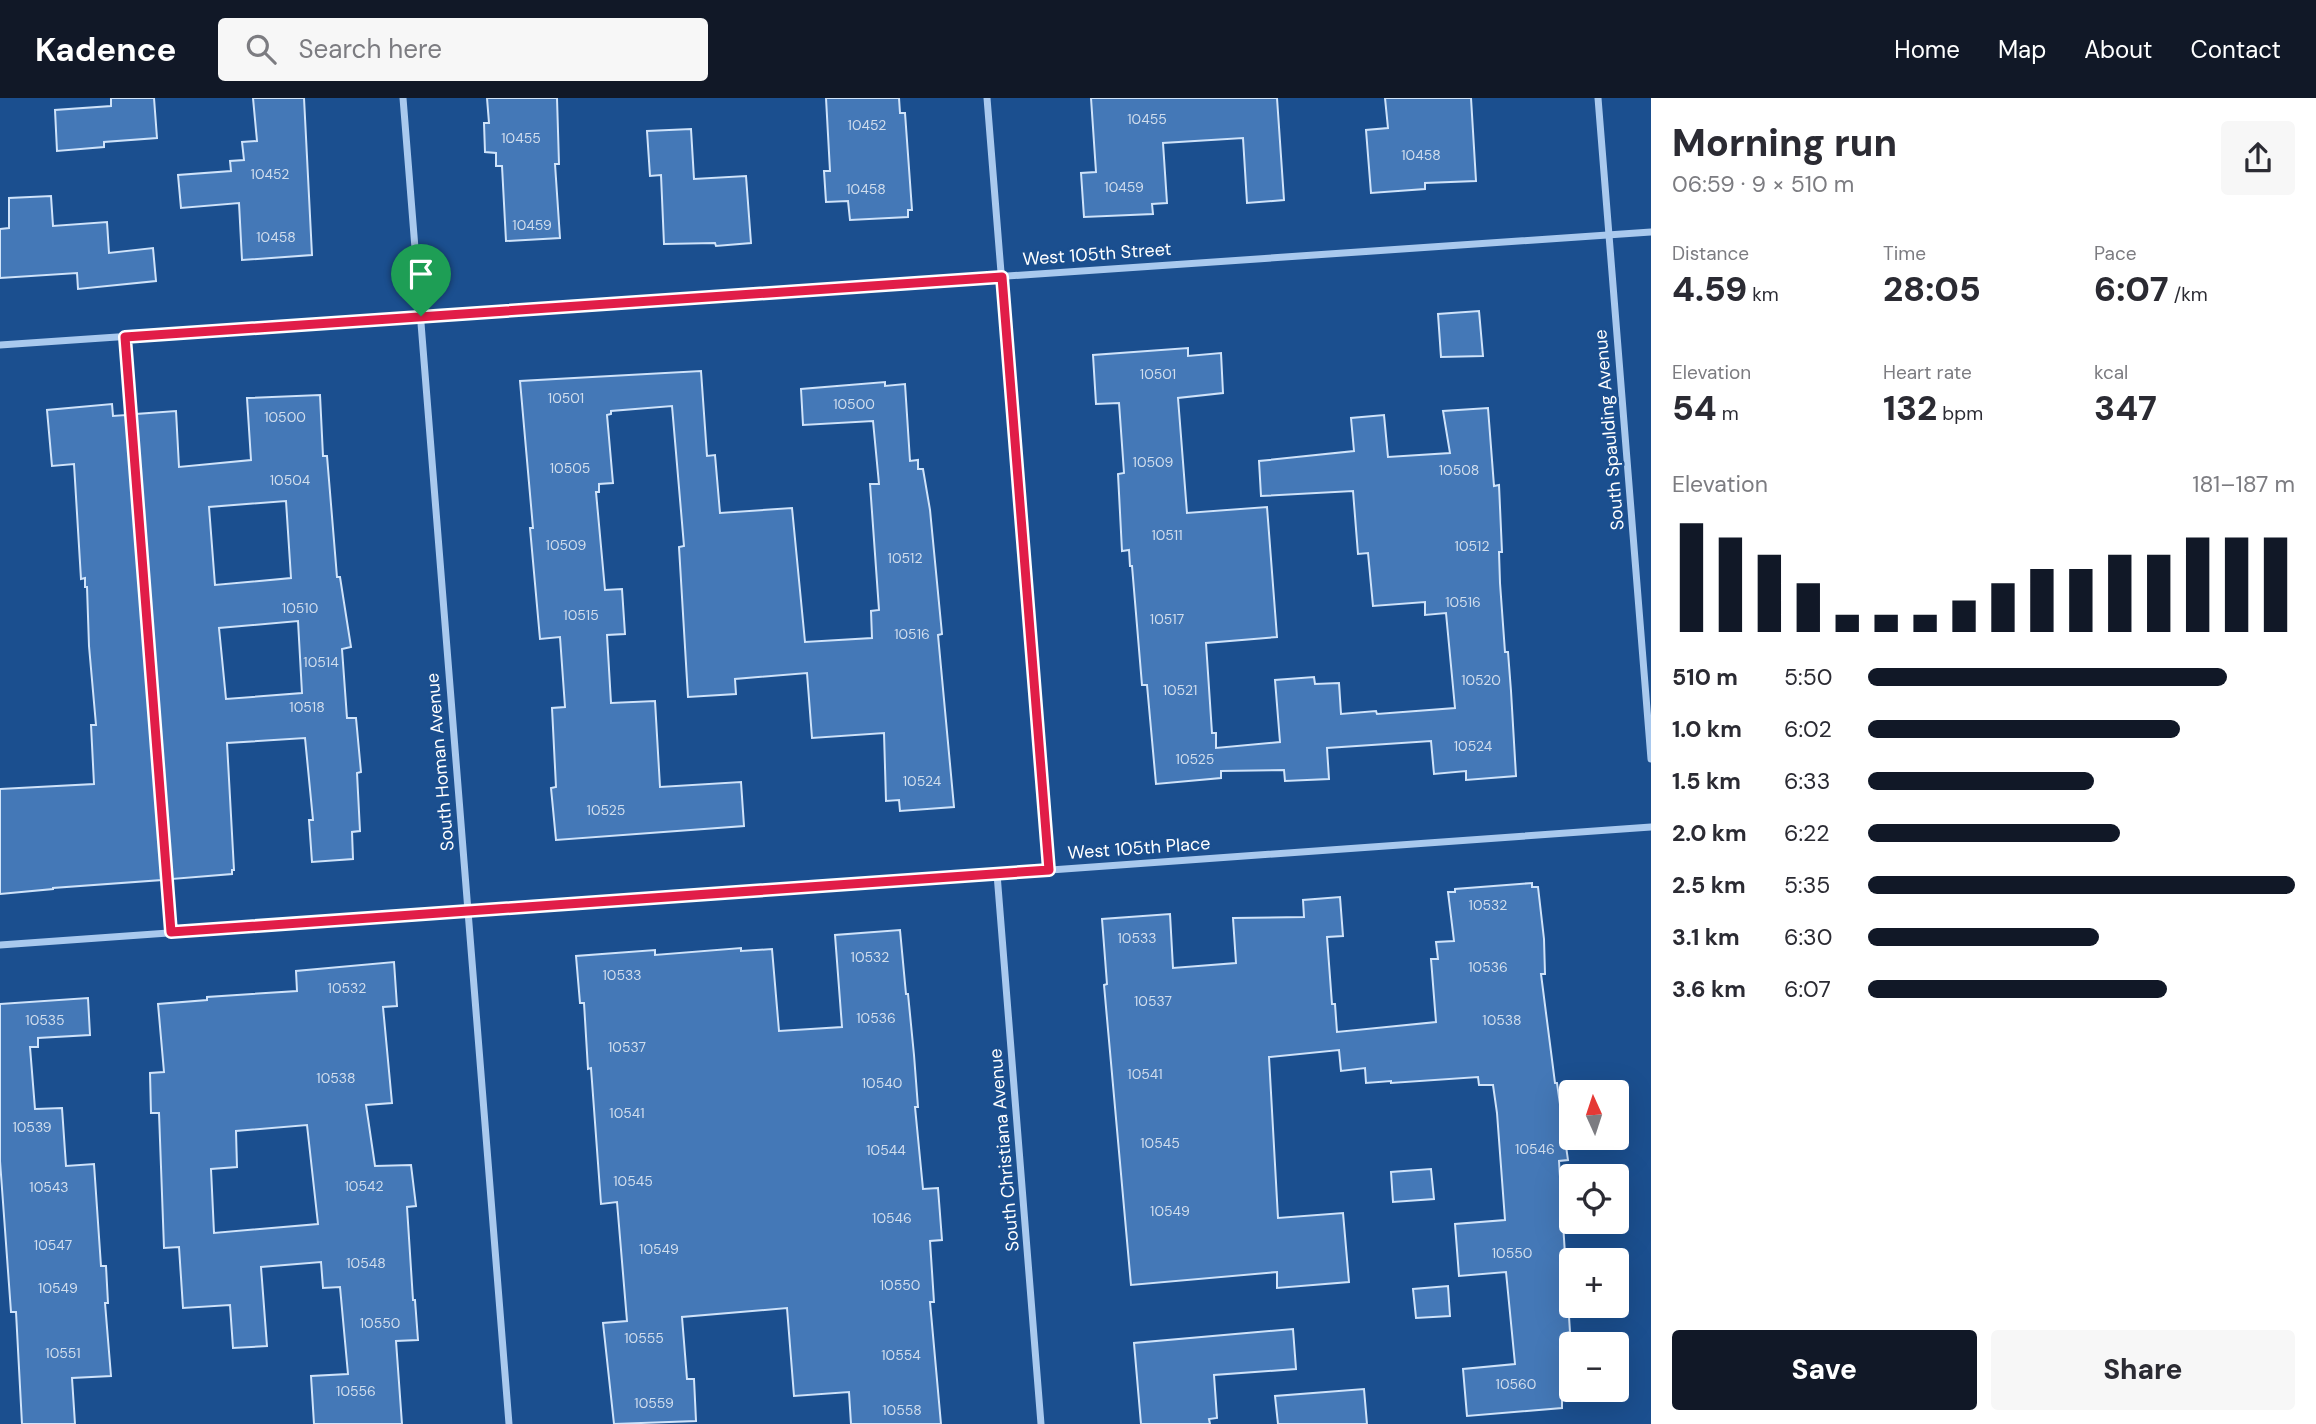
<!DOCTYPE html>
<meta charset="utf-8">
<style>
body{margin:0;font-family:"DM Sans",sans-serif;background:#f7f7f7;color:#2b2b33;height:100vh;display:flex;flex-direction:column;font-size:26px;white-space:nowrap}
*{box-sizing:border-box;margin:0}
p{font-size:23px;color:#7c7c81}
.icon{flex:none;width:38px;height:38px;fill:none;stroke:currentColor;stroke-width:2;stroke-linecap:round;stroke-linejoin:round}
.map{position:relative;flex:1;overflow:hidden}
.side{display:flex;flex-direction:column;background:#fff;width:665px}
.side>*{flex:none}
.needle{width:46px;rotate:357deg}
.controls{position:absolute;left:1559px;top:982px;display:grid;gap:14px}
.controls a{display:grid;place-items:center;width:70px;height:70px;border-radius:7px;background:#fff;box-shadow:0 7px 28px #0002;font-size:35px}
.pin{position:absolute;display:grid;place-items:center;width:60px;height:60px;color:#fff;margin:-72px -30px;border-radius:50% 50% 50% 0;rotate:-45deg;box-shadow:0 0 7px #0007}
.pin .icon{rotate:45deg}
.round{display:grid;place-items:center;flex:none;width:74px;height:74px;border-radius:7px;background:#f7f7f7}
.overview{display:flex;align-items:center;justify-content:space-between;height:119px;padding:0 21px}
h1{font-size:38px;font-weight:800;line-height:52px}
.stats{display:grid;grid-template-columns:repeat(3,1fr);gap:10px;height:119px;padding:7px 21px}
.stats div{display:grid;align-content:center}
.stats b{font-size:35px;font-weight:800}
.stats small{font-size:19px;font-weight:400}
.stats p{font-size:19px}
.chart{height:196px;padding:14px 21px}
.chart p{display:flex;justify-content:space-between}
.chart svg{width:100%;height:126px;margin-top:7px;stroke:#111827;stroke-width:6}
.primary-button{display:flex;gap:14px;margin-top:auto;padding:14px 21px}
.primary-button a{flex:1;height:80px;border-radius:7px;background:#111827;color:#fff;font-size:28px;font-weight:800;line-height:80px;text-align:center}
.primary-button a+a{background:#f7f7f7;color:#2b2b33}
ul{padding:0 21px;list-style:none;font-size:23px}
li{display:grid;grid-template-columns:112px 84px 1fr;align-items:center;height:52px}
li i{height:18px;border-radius:9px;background:#111827}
header{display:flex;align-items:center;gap:42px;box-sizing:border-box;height:98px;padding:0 35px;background:#111827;color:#fff}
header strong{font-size:33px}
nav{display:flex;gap:38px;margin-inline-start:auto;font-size:24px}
.search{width:490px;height:63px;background:#f7f7f7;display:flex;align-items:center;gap:18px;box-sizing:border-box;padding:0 24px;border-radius:7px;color:#7c7c81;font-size:26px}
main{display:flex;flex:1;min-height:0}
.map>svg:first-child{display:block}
.building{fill:#4478b7;stroke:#cfe3fa;stroke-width:2;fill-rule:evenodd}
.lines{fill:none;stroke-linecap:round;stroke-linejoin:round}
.lane{stroke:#a9c9ee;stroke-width:5}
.street{stroke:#a9c9ee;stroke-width:7}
.route-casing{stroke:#fff;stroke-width:14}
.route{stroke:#e11d48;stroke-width:9}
.labels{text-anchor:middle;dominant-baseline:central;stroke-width:5;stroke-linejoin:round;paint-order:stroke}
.number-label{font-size:14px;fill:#d0dded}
.street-label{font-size:18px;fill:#fff;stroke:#1b4f8f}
</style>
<header>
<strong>Kadence</strong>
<div class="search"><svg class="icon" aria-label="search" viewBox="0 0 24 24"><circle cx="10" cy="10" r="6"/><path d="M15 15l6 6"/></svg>Search here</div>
<nav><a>Home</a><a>Map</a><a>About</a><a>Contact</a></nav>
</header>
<main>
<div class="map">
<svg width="1651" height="1326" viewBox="0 0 1651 1326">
<rect width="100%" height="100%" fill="#1b4f8f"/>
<!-- building -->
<g class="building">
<path d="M111 0H154L157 40 104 44V49L57 53 55 12 111 8Z"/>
<path d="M253 0H304L312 157 242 162 239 105 181 110 178 77 231 73 230 63 244 62 242 44 257 43Z"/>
<path d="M487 0H557L559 66H555L560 140 506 143 502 68H496V55L485 54 484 25H489Z"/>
<path d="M826 0H899L900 15H905L912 112H908V119L850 122 848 103 826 104 824 73H830Z"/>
<path d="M1091 0H1277L1284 102 1247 105 1243 40 1163 45 1167 105 1152 106 1153 116 1084 119 1081 75 1096 74Z"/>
<path d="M1385 0H1471L1476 83 1425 85V91L1371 95 1366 32 1388 30Z"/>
<path d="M691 31 694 81 746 78 751 145 716 148 715 145 664 146 661 77 650 78 647 33Z"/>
<path d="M51 98 53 128 107 124 109 155 153 150 156 183 78 191 77 175 0 180V131L9 130V100Z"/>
<path d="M1479 213 1483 258 1441 259 1438 216Z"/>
<path d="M1188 250V258L1221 255 1223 295 1178 300 1187 415 1267 409 1277 539 1206 545 1212 635H1216V650L1280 644 1275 582 1314 579 1315 586 1339 585 1341 616 1376 613 1377 616 1455 610 1446 515 1425 517V504L1373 508 1368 455 1358 456 1353 393 1261 398 1259 363 1354 353 1351 320 1384 317 1388 359 1450 355 1443 313 1488 310 1494 388 1499 387 1502 454H1499L1500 485 1505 554H1508L1511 593 1516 678 1466 682V673L1434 676 1431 643 1327 650 1329 681 1285 683 1284 672 1221 673V680L1156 686 1147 587H1142L1132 468H1130L1129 452 1122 453 1118 376 1124 375 1119 305 1096 306 1093 257Z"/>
<path d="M701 273 707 358 715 357 720 415 792 410 805 544 872 540 871 513 879 512 870 386H879L873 323 803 327 801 291 885 284V288L905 286 910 363 918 362V371H923L930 412 942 536 938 537 954 709 900 713 899 702 886 703 884 635 812 640 807 575 735 581 736 596 688 599 679 449 684 448 672 308 611 313V316L607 317 613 385 599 386V394H596L605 492 622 491 625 536 607 537 611 605 655 603 660 689 741 684 744 728 556 742 551 690 556 689 552 610 565 609 560 539 540 541 530 430H533L520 283Z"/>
<path d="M320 297 323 358H327L337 479H340L351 549 342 551 347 620H356L361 674 357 675 360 733 352 734 353 761 312 764 309 722H313L305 640 227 645 234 772H232V776L172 781 136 316 176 313 179 369 251 362 247 300ZM286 403 291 480 215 487 209 409ZM298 523 302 595 226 601 219 530Z"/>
<path d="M112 306 113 318 126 317 162 782 53 790V791L0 796V691L94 686 91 627H96L89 548 87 489H85V480L81 481 74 366 52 368 47 312Z"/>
<path d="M1532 785V789H1538L1544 841 1545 876H1541L1555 985H1557L1568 1062 1559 1063 1570 1234 1566 1235V1249L1564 1250 1567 1297H1562V1310L1467 1318 1463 1271 1515 1266 1506 1174 1459 1178 1455 1126 1505 1122 1497 1015 1493 987H1479L1478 979 1391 985V983L1366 985 1365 970 1341 973 1339 952 1269 959 1278 1120 1343 1115 1349 1184 1277 1190V1174L1131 1187 1104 887 1107 886 1102 821 1170 816 1173 870 1236 865 1233 820 1304 819 1303 802 1340 799 1343 838 1327 839 1332 906H1335L1337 934 1436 924 1431 861H1438L1436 844 1454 843 1448 794H1455V791Z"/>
<path d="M900 832 906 896H908L914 957 918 1009H915L923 1091 938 1090 942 1142 930 1143 934 1204H930L941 1326H851L849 1294 794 1298 787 1210 682 1219 687 1281H694L696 1323 614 1326 603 1225 627 1223 617 1104 601 1106 591 970 588 971 584 905H580L576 858 655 852V857L741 850V853L772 851 779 933 842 929 835 837Z"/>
<path d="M394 864 397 908 383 909 392 1005 366 1007 375 1068 411 1067 416 1108 407 1109 413 1202H415L418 1242 396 1243 402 1326H314L311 1278 348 1276 340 1189 323 1190 321 1164 261 1169 267 1248 233 1250 230 1207 183 1210 179 1149 164 1150 159 1015H151L150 975 164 974 158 906 207 902V899L297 893 296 873ZM307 1027 318 1126 214 1135 211 1071 237 1069 236 1033Z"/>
<path d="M88 900 90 937 38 940V949H30L35 1011 62 1010 66 1068 94 1066 101 1168H106L108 1205H105L111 1278 72 1280 75 1326H22L16 1214H11L0 1063V906Z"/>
<path d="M1431 1071 1434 1101 1393 1104 1391 1074Z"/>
<path d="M1448 1188 1450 1218 1416 1220 1413 1191Z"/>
<path d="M1293 1231 1296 1271 1214 1277 1217 1320 1209 1321 1210 1326H1141L1134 1245Z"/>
<path d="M1364 1291 1367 1326H1278L1275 1298Z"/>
</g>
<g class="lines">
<!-- lane -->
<path class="lane" d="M125 239 171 834"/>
<!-- street -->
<g class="street">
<path d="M403 0 509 1326"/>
<path d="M987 0 1049 772"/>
<path d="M1598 0 1651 661"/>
<path d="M0 247 1651 134"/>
<path d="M997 776 1041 1326"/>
<path d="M0 847 1651 729"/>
</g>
</g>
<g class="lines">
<defs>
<path id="route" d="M1002 179 1049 772 171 834 125 239Z"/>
</defs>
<!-- route casing -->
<use href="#route" class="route-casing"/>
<!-- route -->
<use href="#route" class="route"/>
</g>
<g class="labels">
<!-- number labels -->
<g class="number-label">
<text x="1147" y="21">10455</text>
<text x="867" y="27">10452</text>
<text x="521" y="40">10455</text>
<text x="1421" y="57">10458</text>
<text x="270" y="76">10452</text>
<text x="1124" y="89">10459</text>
<text x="866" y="91">10458</text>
<text x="532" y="127">10459</text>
<text x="276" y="139">10458</text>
<text x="1158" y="276">10501</text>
<text x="566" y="300">10501</text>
<text x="854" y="306">10500</text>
<text x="285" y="319">10500</text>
<text x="1153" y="364">10509</text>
<text x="570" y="370">10505</text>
<text x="1459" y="372">10508</text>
<text x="290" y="382">10504</text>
<text x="1167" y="437">10511</text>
<text x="566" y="447">10509</text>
<text x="1472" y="448">10512</text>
<text x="905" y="460">10512</text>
<text x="1463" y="504">10516</text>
<text x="300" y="510">10510</text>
<text x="581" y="517">10515</text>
<text x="1167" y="521">10517</text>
<text x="912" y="536">10516</text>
<text x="321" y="564">10514</text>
<text x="1481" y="582">10520</text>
<text x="1180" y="592">10521</text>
<text x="307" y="609">10518</text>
<text x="1473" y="648">10524</text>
<text x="1195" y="661">10525</text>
<text x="922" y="683">10524</text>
<text x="606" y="712">10525</text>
<text x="1488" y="807">10532</text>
<text x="1137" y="840">10533</text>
<text x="870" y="859">10532</text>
<text x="1488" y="869">10536</text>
<text x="622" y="877">10533</text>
<text x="347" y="890">10532</text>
<text x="1153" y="903">10537</text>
<text x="876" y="920">10536</text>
<text x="45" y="922">10535</text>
<text x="1502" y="922">10538</text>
<text x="627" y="949">10537</text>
<text x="1145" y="976">10541</text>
<text x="336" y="980">10538</text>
<text x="882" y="985">10540</text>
<text x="627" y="1015">10541</text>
<text x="32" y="1029">10539</text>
<text x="1160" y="1045">10545</text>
<text x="1535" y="1051">10546</text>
<text x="886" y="1052">10544</text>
<text x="633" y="1083">10545</text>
<text x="364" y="1088">10542</text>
<text x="49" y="1089">10543</text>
<text x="1170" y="1113">10549</text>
<text x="892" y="1120">10546</text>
<text x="53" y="1147">10547</text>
<text x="659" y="1151">10549</text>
<text x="1512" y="1155">10550</text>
<text x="366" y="1165">10548</text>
<text x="900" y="1187">10550</text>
<text x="58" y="1190">10549</text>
<text x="380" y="1225">10550</text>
<text x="644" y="1240">10555</text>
<text x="63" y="1255">10551</text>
<text x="901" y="1257">10554</text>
<text x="1516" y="1286">10560</text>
<text x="356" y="1293">10556</text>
<text x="654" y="1305">10559</text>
<text x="902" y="1312">10558</text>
</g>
<!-- street labels -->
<g class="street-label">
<text transform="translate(1097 156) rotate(-4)">West 105th Street</text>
<text transform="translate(1609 332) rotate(-95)">South Spaulding Avenue</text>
<text transform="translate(440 664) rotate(-95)">South Homan Avenue</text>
<text transform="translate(1139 750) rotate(-4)">West 105th Place</text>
<text transform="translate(1004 1052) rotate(-95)">South Christiana Avenue</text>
</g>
</g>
</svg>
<div class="controls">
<a><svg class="needle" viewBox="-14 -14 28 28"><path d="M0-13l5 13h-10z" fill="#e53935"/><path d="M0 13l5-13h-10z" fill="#7c7c81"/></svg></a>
<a><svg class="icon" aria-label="locate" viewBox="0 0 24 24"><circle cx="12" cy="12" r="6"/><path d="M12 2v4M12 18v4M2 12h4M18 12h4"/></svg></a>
<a>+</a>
<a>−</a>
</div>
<div class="pin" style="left:421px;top:218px;background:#1e9e55"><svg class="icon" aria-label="arrive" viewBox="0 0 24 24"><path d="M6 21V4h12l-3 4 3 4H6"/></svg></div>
</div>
<section class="side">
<div class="overview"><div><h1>Morning run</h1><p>06:59 · 9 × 510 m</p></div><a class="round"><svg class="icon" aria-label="share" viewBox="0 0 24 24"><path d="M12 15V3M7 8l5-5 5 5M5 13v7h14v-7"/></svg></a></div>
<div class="stats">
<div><p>Distance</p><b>4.59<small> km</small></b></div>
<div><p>Time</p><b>28:05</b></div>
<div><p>Pace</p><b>6:07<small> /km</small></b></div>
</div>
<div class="stats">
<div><p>Elevation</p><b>54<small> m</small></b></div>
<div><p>Heart rate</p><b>132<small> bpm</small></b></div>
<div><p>kcal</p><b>347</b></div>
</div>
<div class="chart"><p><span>Elevation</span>181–187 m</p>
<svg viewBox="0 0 160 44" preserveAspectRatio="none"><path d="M5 44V6M15 44V11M25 44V17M35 44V27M45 44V38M55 44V38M65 44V38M75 44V33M85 44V27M95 44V22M105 44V22M115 44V17M125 44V17M135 44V11M145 44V11M155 44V11"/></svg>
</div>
<ul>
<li><b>510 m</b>5:50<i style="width:84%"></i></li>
<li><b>1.0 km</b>6:02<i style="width:73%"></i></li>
<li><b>1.5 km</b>6:33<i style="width:53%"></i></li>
<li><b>2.0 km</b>6:22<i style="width:59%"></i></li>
<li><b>2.5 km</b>5:35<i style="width:100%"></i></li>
<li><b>3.1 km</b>6:30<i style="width:54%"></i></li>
<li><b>3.6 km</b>6:07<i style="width:70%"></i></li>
</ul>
<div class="primary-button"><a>Save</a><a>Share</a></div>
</section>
</main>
